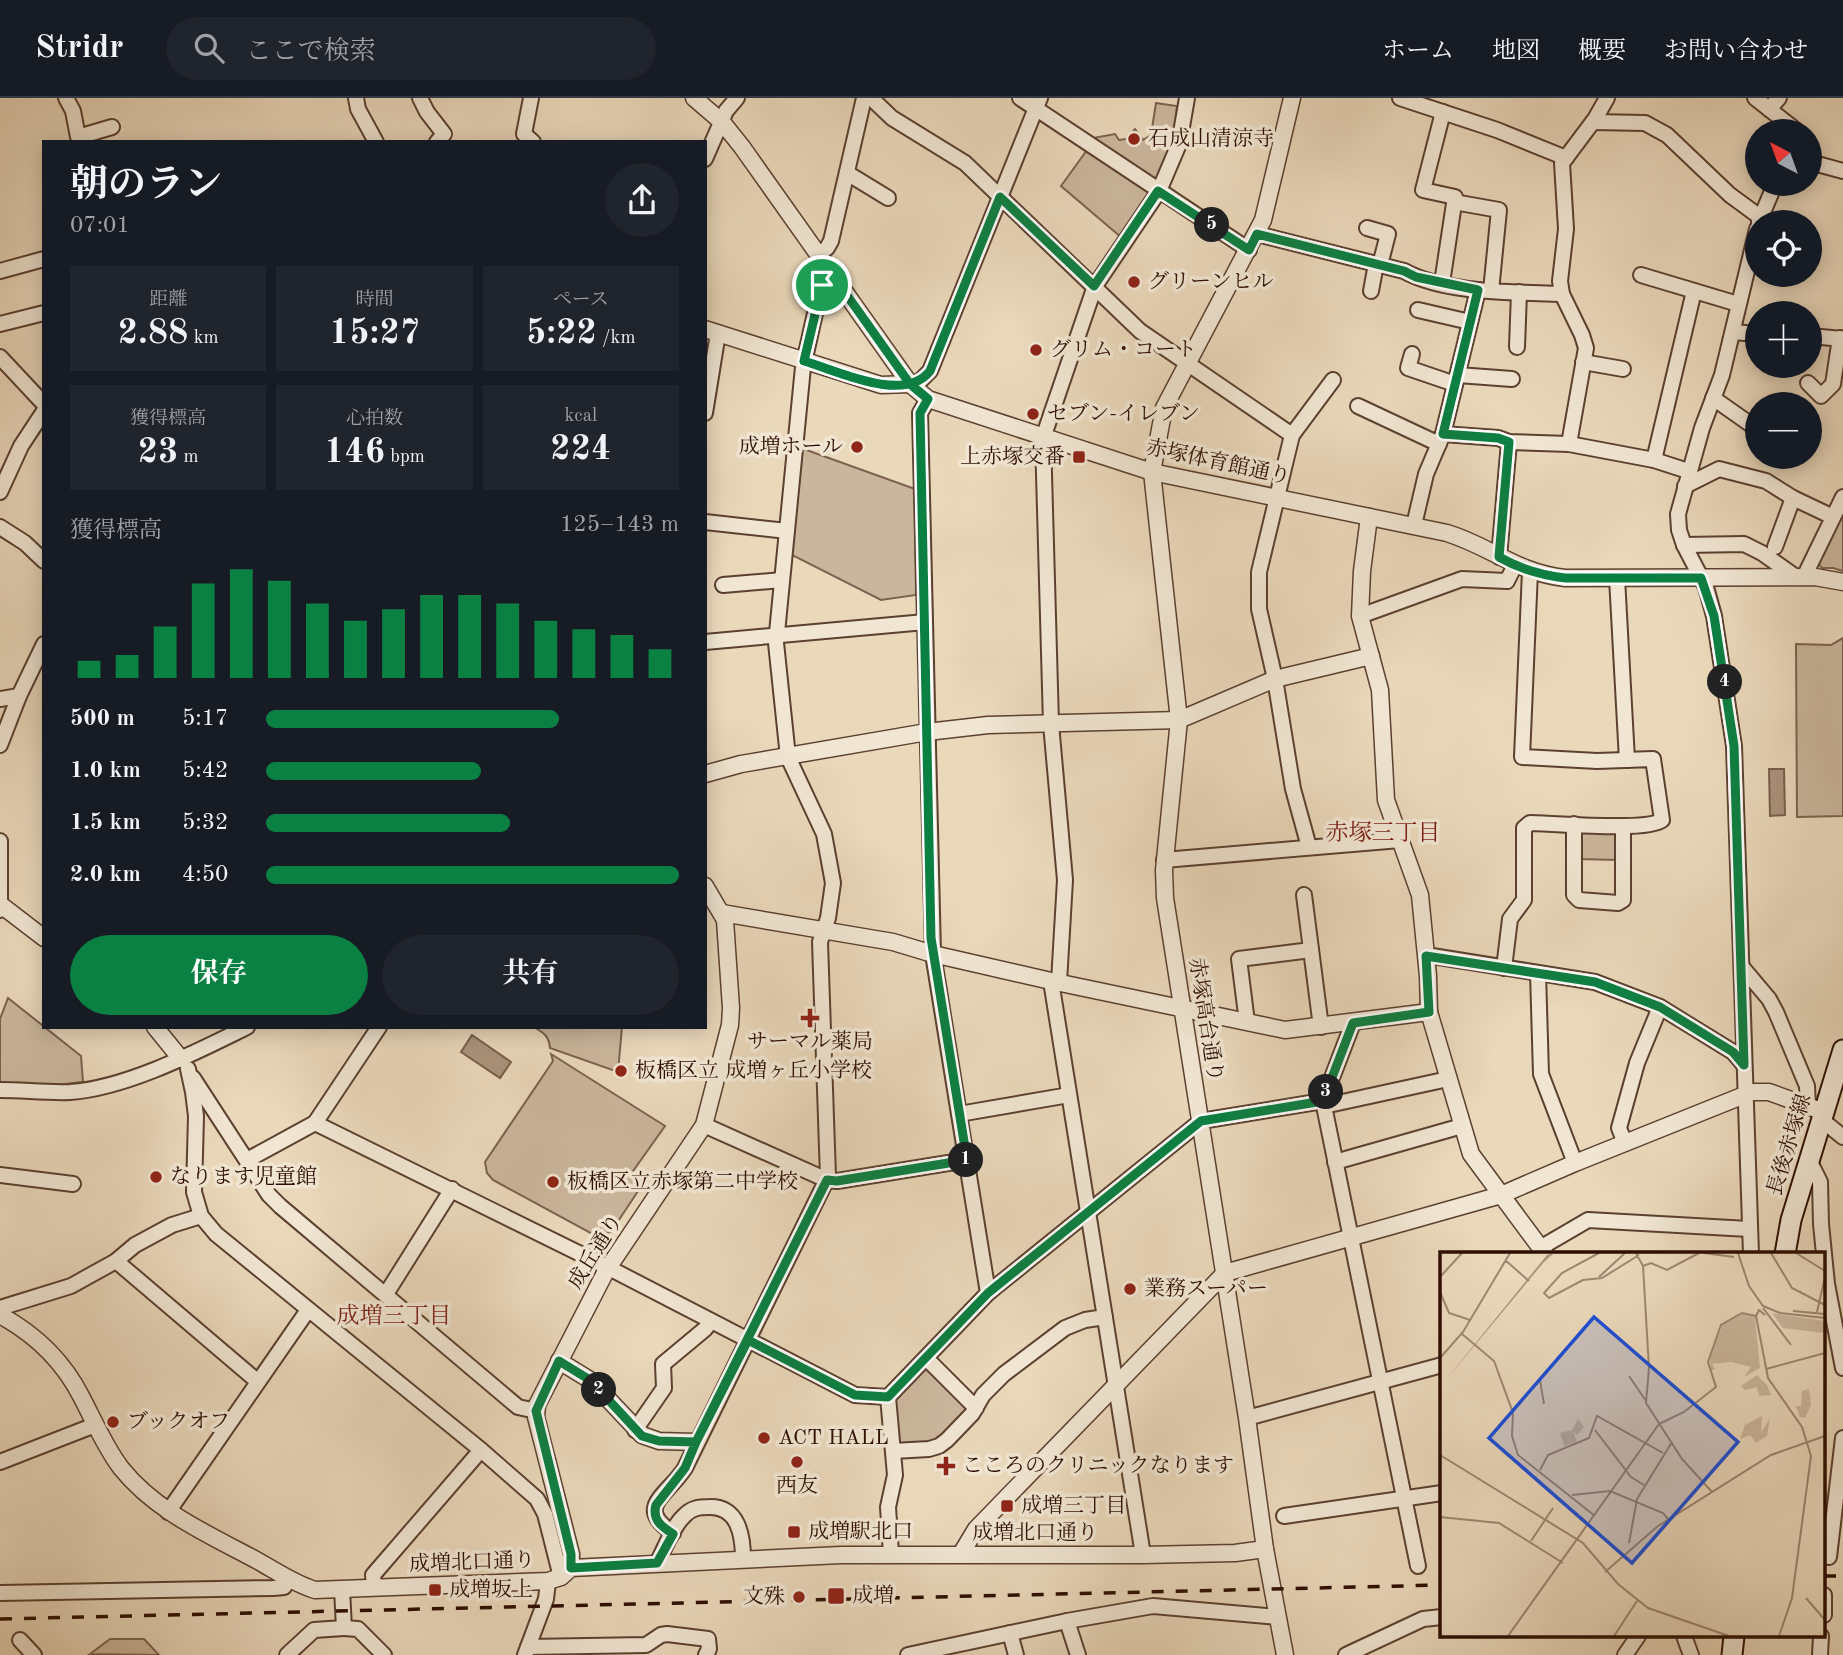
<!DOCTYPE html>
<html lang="ja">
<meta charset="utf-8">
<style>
body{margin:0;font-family:"Old Standard TT","Noto Serif JP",serif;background:#20242c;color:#f1f3f6;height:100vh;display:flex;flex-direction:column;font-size:26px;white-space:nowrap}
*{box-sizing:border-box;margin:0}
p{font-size:23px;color:#9ea1a6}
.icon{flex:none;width:38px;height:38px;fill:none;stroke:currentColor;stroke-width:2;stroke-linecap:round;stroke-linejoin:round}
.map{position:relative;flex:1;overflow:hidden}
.details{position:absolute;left:42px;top:42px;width:665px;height:889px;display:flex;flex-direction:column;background:#171b24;border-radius:0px;box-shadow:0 4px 18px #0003}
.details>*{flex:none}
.needle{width:46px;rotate:319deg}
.controls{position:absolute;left:1745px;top:21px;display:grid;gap:14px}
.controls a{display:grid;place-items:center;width:77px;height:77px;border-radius:50%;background:#171b24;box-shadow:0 4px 18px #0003;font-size:35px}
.pin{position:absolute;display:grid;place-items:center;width:60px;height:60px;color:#fff;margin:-30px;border:4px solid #fff;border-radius:50%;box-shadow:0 2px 7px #0007}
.km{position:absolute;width:35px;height:35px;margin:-18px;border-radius:50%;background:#222;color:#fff;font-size:19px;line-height:35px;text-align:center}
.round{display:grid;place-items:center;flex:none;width:74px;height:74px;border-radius:37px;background:#20242c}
.head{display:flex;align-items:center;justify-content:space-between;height:119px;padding:0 28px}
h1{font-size:38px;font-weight:700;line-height:52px}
.stats{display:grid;grid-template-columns:repeat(3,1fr);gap:10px;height:119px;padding:7px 28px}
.stats div{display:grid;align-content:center;border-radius:0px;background:#20242c;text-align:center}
.stats b{font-size:35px;font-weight:700}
.stats small{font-size:19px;font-weight:400}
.stats p{font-size:19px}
.chart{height:196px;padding:14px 28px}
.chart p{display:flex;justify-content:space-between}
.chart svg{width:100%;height:126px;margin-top:7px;stroke:#0b8043;stroke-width:6}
.cta{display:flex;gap:14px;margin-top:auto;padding:14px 28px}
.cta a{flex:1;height:80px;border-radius:42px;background:#0b8043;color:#fff;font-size:28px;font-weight:700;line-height:80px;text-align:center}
.cta a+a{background:#20242c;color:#f1f3f6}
ul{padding:0 28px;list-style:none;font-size:23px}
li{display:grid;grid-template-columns:112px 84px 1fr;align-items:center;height:52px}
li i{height:18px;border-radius:9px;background:#0b8043}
header{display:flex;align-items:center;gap:42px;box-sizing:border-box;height:98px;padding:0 35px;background:#171b24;border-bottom:2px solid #363941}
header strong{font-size:33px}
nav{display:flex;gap:38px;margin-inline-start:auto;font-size:24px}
.search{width:490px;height:63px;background:#20242c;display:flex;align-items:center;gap:18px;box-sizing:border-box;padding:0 24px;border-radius:38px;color:#9ea1a6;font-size:26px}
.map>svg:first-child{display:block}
.green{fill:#cab69c;stroke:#7c624f;stroke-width:2}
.water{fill:#aa937c;stroke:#785e4b;stroke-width:2}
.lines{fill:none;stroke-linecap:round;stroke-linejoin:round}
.minor-casing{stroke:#5c4030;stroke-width:18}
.tertiary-casing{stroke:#5c4030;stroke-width:19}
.secondary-casing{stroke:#2d0e02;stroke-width:23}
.minor{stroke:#f1e6d3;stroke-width:14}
.tertiary{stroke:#f1e6d3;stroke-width:16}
.secondary{stroke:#f1e6d3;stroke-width:19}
.rail{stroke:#2d0e02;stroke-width:3.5;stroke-dasharray:12 12;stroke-linecap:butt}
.route-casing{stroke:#fff;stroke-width:14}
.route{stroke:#0b8043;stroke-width:9}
.poi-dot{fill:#8f2418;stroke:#f1e6d3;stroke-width:2.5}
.labels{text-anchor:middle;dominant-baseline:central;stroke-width:7;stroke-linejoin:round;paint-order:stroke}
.poi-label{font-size:21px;fill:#2d0e02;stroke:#f1e6d3;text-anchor:start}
.street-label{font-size:21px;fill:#2d0e02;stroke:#f1e6d3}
.neighbourhood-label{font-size:23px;fill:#7a1f14;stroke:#f1e6d3}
.inset-road{fill:none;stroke:#9e8771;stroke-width:2}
.view{fill:#1d4ed8;fill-opacity:0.15;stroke:#1d4ed8;stroke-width:3.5}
.inset-edge{fill:none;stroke:#2d0e02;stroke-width:3.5}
</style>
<header>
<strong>Stridr</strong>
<div class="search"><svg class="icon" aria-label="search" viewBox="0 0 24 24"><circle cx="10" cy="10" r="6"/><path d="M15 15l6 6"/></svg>ここで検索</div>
<nav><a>ホーム</a><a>地図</a><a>概要</a><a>お問い合わせ</a></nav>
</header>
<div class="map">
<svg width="1843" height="1557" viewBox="0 0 1843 1557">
<rect width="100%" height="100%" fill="#ead8bb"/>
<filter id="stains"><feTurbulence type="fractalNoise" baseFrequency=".00286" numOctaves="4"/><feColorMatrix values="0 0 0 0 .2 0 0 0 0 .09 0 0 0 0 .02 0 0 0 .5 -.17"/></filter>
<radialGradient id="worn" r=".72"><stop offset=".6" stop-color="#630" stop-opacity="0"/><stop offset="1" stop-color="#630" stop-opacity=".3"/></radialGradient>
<!-- green -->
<g class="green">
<path d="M1156 5 1177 8 1174 44 1158 80 1153 82 1093 40 1115 36 1119 42 1126 41 1135 31 1143 42 1151 37Z"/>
<path d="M1087 52 1148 91 1150 96 1122 140 1061 88Z"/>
<path d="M801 350 915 391 916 497 881 502 790 456Z"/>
<path d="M1843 412V473L1833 470H1822L1818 465Z"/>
<path d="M1843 540V718L1797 719 1796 546 1831 547Z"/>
<path d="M1582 733 1614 735 1619 740 1618 762 1579 761V737Z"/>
<path d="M8 900 81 958 83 984 47 988 0 985V921Z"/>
<path d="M534 929H622L618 974 550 950C549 938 544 935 534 929Z"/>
<path d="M551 956 665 1028 631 1076 644 1084 611 1134 596 1138 493 1082 487 1075 485 1064 553 963Z"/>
<path d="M928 1270 966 1308 967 1314C939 1342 941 1344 901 1347L896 1342 893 1302 923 1271Z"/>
<path d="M110 1541H144L159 1557 90 1556Z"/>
</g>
<!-- water -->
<g class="water">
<path d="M1769 671H1784L1785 717 1770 718Z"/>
<path d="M472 937 511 964 500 980 461 954Z"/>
</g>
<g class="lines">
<defs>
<g id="minor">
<path d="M66 0 73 13 78 39 112 29"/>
<path d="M356 0 358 11 376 44"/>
<path d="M420 0 427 14 444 36 437 44"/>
<path d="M531 0 524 36 533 44"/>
<path d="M871 0 892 20 965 65 1140 233 1292 337 1259 474V511L1275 581 1293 691 1309 749"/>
<path d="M1020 0 1249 152"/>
<path d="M1400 0 1497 32 1566 60"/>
<path d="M1755 0 1797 33"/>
<path d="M1769 11 1779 0"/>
<path d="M1593 24 1645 25 1667 37 1730 97 1760 119"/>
<path d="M705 61 726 13 737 0"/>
<path d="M1810 64 1843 73"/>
<path d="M847 75 888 100"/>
<path d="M1454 104 1499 112 1491 193"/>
<path d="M1759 124 1775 86"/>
<path d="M1367 130 1388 136 1380 167"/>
<path d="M1257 136 1404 173C1446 196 1515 194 1562 196"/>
<path d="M818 157 827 150 831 143 864 0"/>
<path d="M0 173 44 161"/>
<path d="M1641 177 1738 206"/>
<path d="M1442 185 1455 99 1423 92 1443 14"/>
<path d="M1371 193 1376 166"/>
<path d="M1418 212 1470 224"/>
<path d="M0 226 44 215"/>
<path d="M1733 234 1757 236"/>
<path d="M1810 238 1843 241"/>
<path d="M1517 249 1519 194"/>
<path d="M1412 256 1408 270 1455 286"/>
<path d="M0 259 44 306"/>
<path d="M1583 264 1623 271"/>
<path d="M1458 277 1512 281"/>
<path d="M1808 285 1821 298 1833 286 1840 240"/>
<path d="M910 286 920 283 930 273 1040 0"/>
<path d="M1713 300 1757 331"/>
<path d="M928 301 920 315 933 856 988 1195"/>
<path d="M1358 308 1439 346"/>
<path d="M705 315 718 235"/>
<path d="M1443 336 1478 192"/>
<path d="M1292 337 1333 282"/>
<path d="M1569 346 1586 250 1582 237 1562 196 1560 183 1566 131 1562 65 1595 21 1607 0"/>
<path d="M1654 362 1694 193"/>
<path d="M1685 388 1719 371 1766 383 1793 400 1833 419"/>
<path d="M0 394 21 348 44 313"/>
<path d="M705 424 787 433"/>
<path d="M1414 427 1426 376 1443 336 1498 340 1509 344 1569 346 1654 362 1688 373"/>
<path d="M0 429 25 445 44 463"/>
<path d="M1684 447 1744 446 1762 455 1796 479"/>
<path d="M1775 449 1793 400"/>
<path d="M1499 459 1509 344"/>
<path d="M1804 479 1843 399"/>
<path d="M1617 480 1627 662"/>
<path d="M723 487 782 482"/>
<path d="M1360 518 1462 481 1507 483 1515 467"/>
<path d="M705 544 925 524"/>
<path d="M0 601 19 598"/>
<path d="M0 647 19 598 44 546"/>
<path d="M1574 726V797L1579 802 1618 805 1623 802V728"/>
<path d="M0 743V812"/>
<path d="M1164 762 1400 742"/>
<path d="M1304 797 1321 929"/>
<path d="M1426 857 1595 884 1660 909 1733 954 1744 967"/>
<path d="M1742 869 1769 901 1776 914 1807 988 1808 1008"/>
<path d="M1504 870 1510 821 1524 802V730L1530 725C1554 725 1647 734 1662 722L1653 661 1597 663 1522 659 1530 473"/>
<path d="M1538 875 1541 976 1575 1065"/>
<path d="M1051 883 1143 1457"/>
<path d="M1059 884 1065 782 1051 626 1043 340 1095 188 1159 93 1179 46 1187 0"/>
<path d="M1247 924 1239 861 1311 852"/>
<path d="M1353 925 1323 1003 1418 1468"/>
<path d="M188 971 193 994 196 1018 194 1094 201 1118 216 1136 481 1352 537 1401 545 1416 561 1479"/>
<path d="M193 980 269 1097 280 1108 518 1309 536 1313"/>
<path d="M0 992C23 992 47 995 70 994 127 990 196 954 247 929"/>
<path d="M1324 1008 1448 981"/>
<path d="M959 1016 1069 997"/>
<path d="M1822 1022 1843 1039"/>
<path d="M315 1025 609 1170 855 1297 888 1299 988 1195 1201 1023 1323 1003"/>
<path d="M704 1027 827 1082 837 1083 967 1062"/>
<path d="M1625 1045 1619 1030 1637 965 1660 909"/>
<path d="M247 1062 315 1025 379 929"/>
<path d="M1809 1062 1820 1084 1821 1126 1827 1186 1843 1270"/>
<path d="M1335 1064 1462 1028"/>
<path d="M0 1077 73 1086"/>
<path d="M1540 1150 1588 1122 1749 1131"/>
<path d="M1751 1156 1734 648 1714 518 1706 489 1684 447 1679 432 1678 416 1702 330 1722 277 1757 131"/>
<path d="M116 1163 257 1283"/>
<path d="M386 1196 452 1091"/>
<path d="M0 1210 71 1188 116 1163 135 1147 172 1127 201 1118"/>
<path d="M926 1260 976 1310"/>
<path d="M888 1299 895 1377 888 1409 891 1456"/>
<path d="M1247 1320 1442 1267"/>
<path d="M635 1332 664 1290 663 1266 705 1231 711 1223"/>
<path d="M893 1353 929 1351 939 1348 947 1342 972 1316 983 1297 1004 1276 1065 1230 1085 1222 1105 1219"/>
<path d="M0 1364 95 1327"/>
<path d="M168 1414 308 1212"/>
<path d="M1284 1418 1442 1395"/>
<path d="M673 1435C634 1409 667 1398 685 1370L828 1079 820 844 828 820 833 785 824 736 788 659 776 545 803 269 820 193 822 187 834 179"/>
<path d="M1829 1459 1843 1340"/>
<path d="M657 1465C665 1451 672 1429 684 1418 691 1410 699 1409 709 1409 738 1408 743 1437 743 1461"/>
<path d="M374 1489 373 1477 481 1352"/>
<path d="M342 1491 344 1530 358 1531 384 1557"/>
<path d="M0 1495 273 1490 284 1489 289 1481"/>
<path d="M1824 1497V1517"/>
<path d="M1067 1523 1078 1557"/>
<path d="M1010 1535 1016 1557"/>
<path d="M1684 1538 1691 1557"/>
<path d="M20 1542 34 1557"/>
<path d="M528 1549 646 1547 661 1537 667 1536 708 1541 709 1551 706 1557"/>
<path d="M287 1557 314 1532 344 1530"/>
<path d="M525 1557 546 1501 548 1483"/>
<path d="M908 1557 1067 1523 1153 1508 1278 1519"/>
<path d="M1346 1557 1423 1521 1442 1519"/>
<path d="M1625 1557 1638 1538"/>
<path d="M1820 1557 1821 1538"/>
</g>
<g id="tertiary">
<path d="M694 0 722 24 742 49 910 286 928 301 1152 374 1447 435C1492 449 1515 474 1565 480L1815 479 1843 484"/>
<path d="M705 231 881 287 910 286"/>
<path d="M1369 419 1362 473 1360 518 1380 592 1386 702 1420 797 1428 878 1429 914 1471 1056 1545 1156"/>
<path d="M705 676 741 666 927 634 988 627 1179 622 1275 581 1371 558"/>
<path d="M1 807 44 840"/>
<path d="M722 815 893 844 933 856 1051 883 1285 932 1429 914"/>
<path d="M155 929 181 961"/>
<path d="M0 1217C35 1236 64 1264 82 1300 94 1323 105 1349 121 1370 156 1414 210 1437 258 1463 276 1473 295 1486 315 1492L548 1483 561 1479 571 1470 841 1457H1143L1235 1455 1265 1451"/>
<path d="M559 1263 590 1282 642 1337 659 1343 696 1344"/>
<path d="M961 1456 976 1431 1225 1175 1501 1097 1575 1065 1752 994H1769L1824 1014"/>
<path d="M571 1470V1456L536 1319 537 1307 606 1173 704 1027 730 927 731 910 725 822 705 788"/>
<path d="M1285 1557 1265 1451 1247 1320 1165 800 1164 772 1179 622 1152 374 1164 310 1263 122 1292 0"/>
</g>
<g id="secondary">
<path d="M1785 1156 1791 1122 1843 952"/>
<path d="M1732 1557 1734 1538"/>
</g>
</defs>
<!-- minor casing -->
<use href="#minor" class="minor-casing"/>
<!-- tertiary casing -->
<use href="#tertiary" class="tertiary-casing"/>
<!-- secondary casing -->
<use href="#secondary" class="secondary-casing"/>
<!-- minor -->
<use href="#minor" class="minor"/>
<!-- tertiary -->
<use href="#tertiary" class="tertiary"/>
<!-- secondary -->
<use href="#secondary" class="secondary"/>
<!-- rail -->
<g class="rail">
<path d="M1824 1478H1843"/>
<path d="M0 1521 1442 1487"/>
</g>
</g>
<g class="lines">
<defs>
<path id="route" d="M822 187 834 179 910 286 928 301 920 315 931 840 967 1062 837 1083 827 1082 696 1344 685 1370 656 1407C652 1422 661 1428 673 1436L657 1465 571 1470V1456L536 1313 559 1263 590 1282 642 1338 659 1343 696 1344 748 1242 855 1297 888 1299 988 1195 1201 1023 1323 1003 1353 925 1429 914 1426 858 1595 884 1660 909 1733 954 1744 967 1734 648 1714 518 1701 480H1565C1541 477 1520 471 1499 459L1509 344 1498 340 1443 336 1478 192 1416 179 1404 173 1257 136 1249 152 1158 93 1094 188 1000 99 930 273C904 306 838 273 804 263L822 187"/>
</defs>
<!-- route casing -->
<use href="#route" class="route-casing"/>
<!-- route -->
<use href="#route" class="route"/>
</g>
<!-- markers -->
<g class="poi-dot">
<circle cx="1134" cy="41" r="7"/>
<circle cx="1134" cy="184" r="7"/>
<circle cx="1036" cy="252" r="7"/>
<circle cx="1033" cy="316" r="7"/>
<circle cx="857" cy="349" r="7"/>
<rect x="1072" y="352" width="14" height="14" rx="3.5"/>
<path d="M806.5 909.5h7v7h7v7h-7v7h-7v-7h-7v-7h7z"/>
<circle cx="621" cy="973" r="7"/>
<circle cx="156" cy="1079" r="7"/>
<circle cx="553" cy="1084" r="7"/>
<circle cx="1130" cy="1191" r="7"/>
<circle cx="113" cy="1324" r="7"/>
<circle cx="764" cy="1340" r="7"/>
<circle cx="797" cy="1364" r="7"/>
<path d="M942.5 1357.5h7v7h7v7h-7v7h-7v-7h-7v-7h7z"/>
<rect x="1000" y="1401" width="14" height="14" rx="3.5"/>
<rect x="787" y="1427" width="14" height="14" rx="3.5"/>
<rect x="428" y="1485" width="14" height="14" rx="3.5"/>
<rect x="827" y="1489" width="18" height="18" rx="3.5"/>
<circle cx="799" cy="1499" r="7"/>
</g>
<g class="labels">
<!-- poi labels -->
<g class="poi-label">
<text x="1148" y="41">石成山清涼寺</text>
<text x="1148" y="184">グリーンヒル</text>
<text x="1050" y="252">グリム・コート</text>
<text x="1047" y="316">セブン-イレブン</text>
<text x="843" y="349" text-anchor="end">成増ホール</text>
<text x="1065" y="359" text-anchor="end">上赤塚交番</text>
<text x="810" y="944" text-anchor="middle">サーマル薬局</text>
<text x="635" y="973">板橋区立 成増ヶ丘小学校</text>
<text x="170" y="1079">なります児童館</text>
<text x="567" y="1084">板橋区立赤塚第二中学校</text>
<text x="1144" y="1191">業務スーパー</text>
<text x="127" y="1324">ブックオフ</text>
<text x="778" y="1340">ACT HALL</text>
<text x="962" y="1368">こころのクリニックなります</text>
<text x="797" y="1388" text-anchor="middle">西友</text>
<text x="1021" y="1408">成増三丁目</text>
<text x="808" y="1434">成増駅北口</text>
<text x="449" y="1492">成増坂上</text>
<text x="852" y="1498">成増</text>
<text x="785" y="1499" text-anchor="end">文殊</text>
</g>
<!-- street labels -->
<g class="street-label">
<text transform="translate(1218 365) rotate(12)">赤塚体育館通り</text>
<text transform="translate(1205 922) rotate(81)">赤塚高台通り</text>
<text transform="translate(1790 1047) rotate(-73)">長後赤塚線</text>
<text transform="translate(596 1154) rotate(-58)">成丘通り</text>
<text x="1035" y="1435">成増北口通り</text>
<text transform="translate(472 1465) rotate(-2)">成増北口通り</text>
</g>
<!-- neighbourhood labels -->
<g class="neighbourhood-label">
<text x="1383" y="735">赤塚三丁目</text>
<text x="394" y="1218">成増三丁目</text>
</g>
</g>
<!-- overview -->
<g transform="translate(1440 1154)">
<rect width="385" height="385" fill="#ead8bb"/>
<path d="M332 61 385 69V81L343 76ZM303 62 315 65 320 116 304 125 311 115 291 110 272 112 275 117 271 119 270 106 283 72ZM317 123 327 133 331 143 319 144 317 135 305 138 301 134ZM369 137 371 153 365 166 360 165 356 154H361L362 139ZM322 164 321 181 330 166 327 184 316 191 310 183 300 187 305 173ZM138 167 144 175 137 183 133 179 137 190 124 194 120 181 132 178Z" fill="#cab69c"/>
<path d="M114 1 104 10 0 135 107 3Z" fill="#aa937c"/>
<path class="inset-road" d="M159 1 122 21 104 41 109 46 143 28 162 26 199 3M196 1 203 14 209 116 206 151 242 207 272 240M264 1 294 5M298 1 309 34 323 54 340 61 385 66M331 1 352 36 385 53M356 1 385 19M65 8 89 29M203 14 211 11 227 18 259 1M0 25 22 1M159 25 185 1M0 40 9 61 30 68M323 56 351 93M353 59 385 62M377 60 385 25M325 63 319 58 316 64 328 126 362 175 371 204 352 346 339 384M22 82 54 109 73 161 72 184 78 203 155 264M0 106 23 80 70 1M326 117 385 101M189 124 206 149M100 128 104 152M155 178 191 225 204 233M0 203 143 291 178 332 208 356 289 384M100 218 108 203 149 186 157 164 223 201M132 243 170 239 223 261 228 267M0 265 59 271 123 311M91 289 113 256M189 291 197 247 232 190M165 320 218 274 331 203 385 184M366 346 385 368M68 384 219 172 244 160 276 135 268 110 281 73 302 61 316 64M174 384 197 349"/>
<path class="view" d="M154 65 298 190 192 311 49 186Z"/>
<rect width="385" height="385" class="inset-edge"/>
</g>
<rect width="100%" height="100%" filter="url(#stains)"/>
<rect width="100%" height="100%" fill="url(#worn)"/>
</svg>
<div class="controls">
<a><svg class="needle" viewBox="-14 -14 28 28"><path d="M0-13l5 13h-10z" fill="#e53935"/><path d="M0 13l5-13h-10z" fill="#9ea1a6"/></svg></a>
<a><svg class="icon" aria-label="locate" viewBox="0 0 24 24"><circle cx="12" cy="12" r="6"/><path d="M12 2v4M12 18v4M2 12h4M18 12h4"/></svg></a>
<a>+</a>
<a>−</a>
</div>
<div class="pin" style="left:822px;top:187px;background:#1e9e55"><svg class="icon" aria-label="arrive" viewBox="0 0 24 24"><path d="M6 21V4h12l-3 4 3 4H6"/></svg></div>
<b class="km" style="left:966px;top:1062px">1</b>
<b class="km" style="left:599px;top:1292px">2</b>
<b class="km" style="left:1326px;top:994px">3</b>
<b class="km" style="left:1725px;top:584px">4</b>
<b class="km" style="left:1212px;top:127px">5</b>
<section class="details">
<div class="head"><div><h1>朝のラン</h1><p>07:01</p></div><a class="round"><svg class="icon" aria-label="share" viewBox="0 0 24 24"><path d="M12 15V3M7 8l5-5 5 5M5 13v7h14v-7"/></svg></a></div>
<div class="stats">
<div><p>距離</p><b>2.88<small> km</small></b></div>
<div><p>時間</p><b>15:27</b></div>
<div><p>ペース</p><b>5:22<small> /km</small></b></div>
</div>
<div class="stats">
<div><p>獲得標高</p><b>23<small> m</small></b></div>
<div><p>心拍数</p><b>146<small> bpm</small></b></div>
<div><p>kcal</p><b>224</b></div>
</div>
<div class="chart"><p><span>獲得標高</span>125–143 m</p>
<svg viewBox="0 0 160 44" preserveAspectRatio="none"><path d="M5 44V38M15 44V36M25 44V26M35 44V11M45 44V6M55 44V10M65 44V18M75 44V24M85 44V20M95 44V15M105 44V15M115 44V18M125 44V24M135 44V27M145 44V29M155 44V34"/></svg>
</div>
<ul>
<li><b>500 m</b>5:17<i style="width:71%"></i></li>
<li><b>1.0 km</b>5:42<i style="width:52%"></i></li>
<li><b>1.5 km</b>5:32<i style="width:59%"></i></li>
<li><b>2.0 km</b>4:50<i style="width:100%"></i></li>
</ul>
<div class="cta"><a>保存</a><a>共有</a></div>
</section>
</div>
